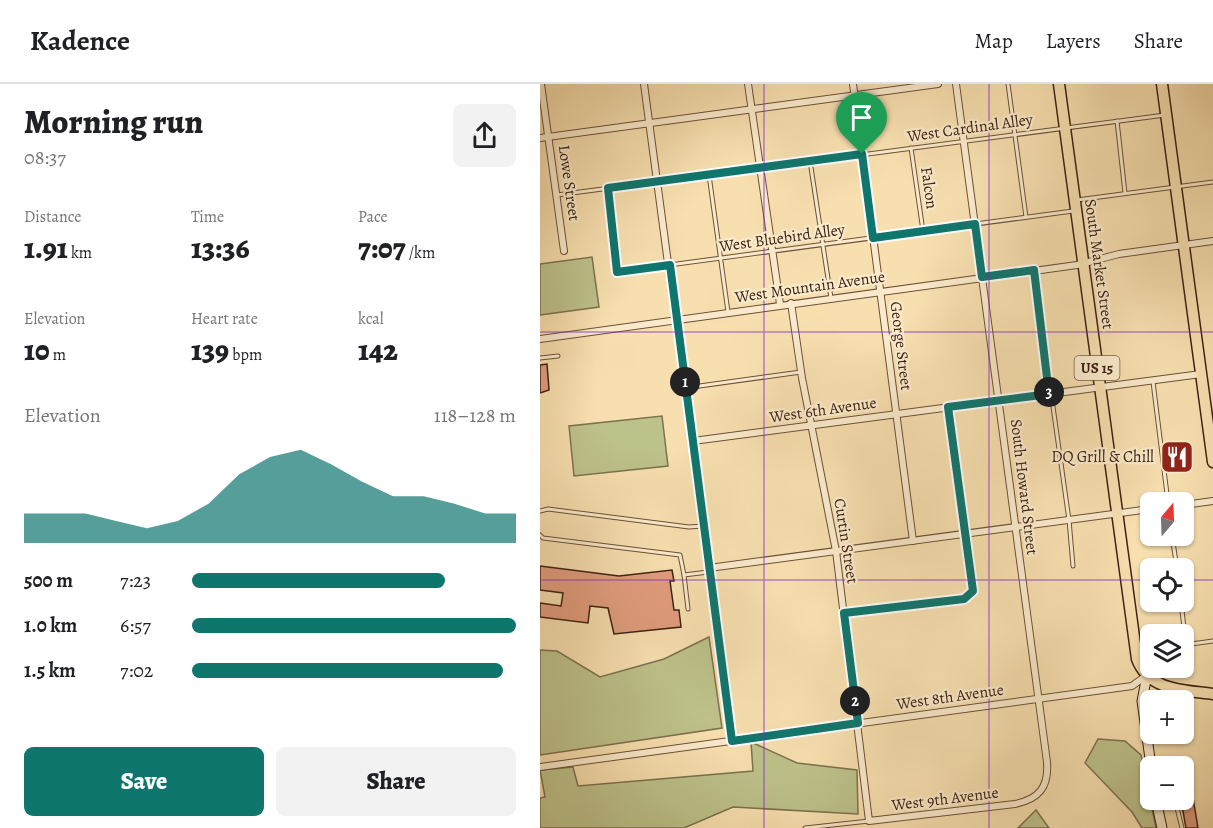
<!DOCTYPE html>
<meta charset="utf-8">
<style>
body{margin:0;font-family:Alegreya,serif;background:#f2f2f2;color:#202124;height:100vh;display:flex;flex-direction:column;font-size:22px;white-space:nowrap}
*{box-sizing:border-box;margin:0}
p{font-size:20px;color:#757577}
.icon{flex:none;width:33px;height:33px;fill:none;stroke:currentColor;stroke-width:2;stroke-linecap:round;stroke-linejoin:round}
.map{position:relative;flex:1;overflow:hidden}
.drawer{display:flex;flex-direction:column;background:#fff;width:540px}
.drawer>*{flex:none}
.needle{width:39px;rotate:19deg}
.fabs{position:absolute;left:600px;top:408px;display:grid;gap:12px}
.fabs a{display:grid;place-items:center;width:54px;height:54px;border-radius:9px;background:#fff;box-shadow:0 2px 4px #0004;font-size:30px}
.pin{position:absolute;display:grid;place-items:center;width:51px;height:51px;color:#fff;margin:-62px -26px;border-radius:50% 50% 50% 0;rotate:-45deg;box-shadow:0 0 6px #0007}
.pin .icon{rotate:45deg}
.km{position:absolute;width:30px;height:30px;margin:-15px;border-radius:50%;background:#222;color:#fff;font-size:16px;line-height:30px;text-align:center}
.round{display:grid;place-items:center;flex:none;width:63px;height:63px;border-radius:9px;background:#f2f2f2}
.headline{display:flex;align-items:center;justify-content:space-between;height:102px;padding:0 24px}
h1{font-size:33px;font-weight:800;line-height:45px}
.figures{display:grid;grid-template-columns:repeat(3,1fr);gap:9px;height:102px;padding:6px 24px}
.figures div{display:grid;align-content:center}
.figures b{font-size:30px;font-weight:800}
.figures small{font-size:16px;font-weight:400}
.figures p{font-size:16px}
.chart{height:168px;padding:12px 24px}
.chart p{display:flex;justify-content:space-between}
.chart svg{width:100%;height:108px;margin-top:6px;fill:#0f766e;opacity:.7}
.action{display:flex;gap:12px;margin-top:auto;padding:12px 24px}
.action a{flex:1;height:69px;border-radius:9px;background:#0f766e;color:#fff;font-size:24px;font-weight:800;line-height:69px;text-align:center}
.action a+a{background:#f2f2f2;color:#202124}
ul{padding:0 24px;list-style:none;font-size:20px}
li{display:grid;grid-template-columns:96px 72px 1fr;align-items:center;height:45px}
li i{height:15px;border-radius:8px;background:#0f766e}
header{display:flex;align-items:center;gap:36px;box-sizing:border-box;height:84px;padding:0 30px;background:#fff;border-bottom:2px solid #e0e0e0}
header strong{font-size:28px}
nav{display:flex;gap:33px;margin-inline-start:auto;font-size:21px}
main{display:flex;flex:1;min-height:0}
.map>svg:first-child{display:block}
.green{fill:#bdc18a;stroke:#7d714e;stroke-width:1.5}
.building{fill:#e19c7d;stroke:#3d2112;stroke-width:1.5}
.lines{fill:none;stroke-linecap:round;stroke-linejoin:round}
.service-casing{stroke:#6c5039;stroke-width:5}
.minor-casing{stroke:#6c5039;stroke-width:8}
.secondary-casing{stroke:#3d2112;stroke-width:11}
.trunk-casing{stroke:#3d2112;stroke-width:13}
.service{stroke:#faeacb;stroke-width:3}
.minor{stroke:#faeacb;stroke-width:6}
.secondary{stroke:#faeacb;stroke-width:9}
.trunk{stroke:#f7dfaf;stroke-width:10}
.route-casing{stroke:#fff;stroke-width:12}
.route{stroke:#0f766e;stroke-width:8}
.grid{fill:none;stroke:#7b2cbf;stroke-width:1.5;stroke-opacity:0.55}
.labels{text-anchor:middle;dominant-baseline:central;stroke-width:4.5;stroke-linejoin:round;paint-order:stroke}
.shield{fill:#faeacb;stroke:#765d4a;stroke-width:1.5}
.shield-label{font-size:15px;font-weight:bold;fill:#3d2112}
.street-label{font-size:16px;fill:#3d2112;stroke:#faeacb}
.poi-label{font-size:16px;fill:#3d2112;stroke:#faeacb;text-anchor:end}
</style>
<header>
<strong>Kadence</strong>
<nav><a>Map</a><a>Layers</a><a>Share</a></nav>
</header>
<main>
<section class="drawer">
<div class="headline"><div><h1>Morning run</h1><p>08:37</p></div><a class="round"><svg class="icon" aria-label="share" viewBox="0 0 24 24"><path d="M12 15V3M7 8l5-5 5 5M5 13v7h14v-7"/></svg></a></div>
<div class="figures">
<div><p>Distance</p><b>1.91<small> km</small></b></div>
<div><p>Time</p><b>13:36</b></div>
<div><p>Pace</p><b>7:07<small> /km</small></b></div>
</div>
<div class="figures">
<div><p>Elevation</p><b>10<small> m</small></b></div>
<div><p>Heart rate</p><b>139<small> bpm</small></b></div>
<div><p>kcal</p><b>142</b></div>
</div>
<div class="chart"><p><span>Elevation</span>118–128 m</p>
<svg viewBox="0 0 160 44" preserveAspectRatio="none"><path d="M0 44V32L10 32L20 32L30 35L40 38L50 35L60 28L70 16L80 9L90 6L100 12L110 19L120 25L130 25L140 28L150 32L160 32V44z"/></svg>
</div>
<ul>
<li><b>500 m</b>7:23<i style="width:78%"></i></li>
<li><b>1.0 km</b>6:57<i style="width:100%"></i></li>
<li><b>1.5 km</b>7:02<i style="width:96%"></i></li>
</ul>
<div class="action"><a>Save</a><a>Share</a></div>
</section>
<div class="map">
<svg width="673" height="744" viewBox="0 0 673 744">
<rect width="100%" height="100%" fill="#f7dfaf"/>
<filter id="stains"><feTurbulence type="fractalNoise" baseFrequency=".00333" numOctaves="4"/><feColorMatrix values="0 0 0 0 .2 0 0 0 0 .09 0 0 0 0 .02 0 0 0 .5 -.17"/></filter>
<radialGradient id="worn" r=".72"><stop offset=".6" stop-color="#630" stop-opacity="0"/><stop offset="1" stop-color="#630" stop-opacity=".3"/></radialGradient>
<!-- green -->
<g class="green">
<path d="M52 173 59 223 0 231V180Z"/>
<path d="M122 332 128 382 34 392 29 342Z"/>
<path d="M169 553 182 644 0 671V566L17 567 60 593 124 575Z"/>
<path d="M558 655 585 657 601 671 616 744H602L592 728 545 679Z"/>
<path d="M211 658 257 679 317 686 318 730 193 723 144 744H0V714L5 713 0 686 33 683 38 702 213 687Z"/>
<path d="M496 726 509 744H478Z"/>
</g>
<!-- building -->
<g class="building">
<path d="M7 280 9 306 0 309V281Z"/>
<path d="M0 482 79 492 132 486 134 497H130L134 526H139L141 543 74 550 68 524 50 522 48 539 0 533V519L21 522 23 509 0 506Z"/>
<path d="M653 714 658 744H646L641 716Z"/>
</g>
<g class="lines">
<defs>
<g id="service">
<path d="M468 0 486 133"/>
<path d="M577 37 585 109"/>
<path d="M371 64 383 147"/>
<path d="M270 77 291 214"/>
<path d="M169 91 188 228"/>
<path d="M68 104 77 188 533 127"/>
<path d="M17 111 625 31"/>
<path d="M537 116 673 98"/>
<path d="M494 188 529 436 533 482"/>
<path d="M0 274 18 272"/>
<path d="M613 298 628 418"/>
<path d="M145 304 261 288"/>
<path d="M0 427 8 425 149 443 162 442"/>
<path d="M0 451 3 454 140 471 144 491 168 488"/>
<path d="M632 452 637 484"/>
<path d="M144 491 148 525"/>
<path d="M641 518 644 544"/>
<path d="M304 529 424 515 433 507 408 324"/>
<path d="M644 561 673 557"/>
<path d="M597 568 610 566"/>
<path d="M613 681 644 679"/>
<path d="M635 716 642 744"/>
<path d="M265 744 329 737"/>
</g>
<g id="minor">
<path d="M1 0 24 167"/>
<path d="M104 0 192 657"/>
<path d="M208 0 240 220"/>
<path d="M313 0 373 457"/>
<path d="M0 54 398 0"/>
<path d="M251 219 262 294 296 467 329 737 475 720C499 715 509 703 507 678L416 0"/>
<path d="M0 255 537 181 579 170 673 157"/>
<path d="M153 357 661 290"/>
<path d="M644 421 673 417"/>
<path d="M169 484 610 425"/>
<path d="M0 683 592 602 607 591"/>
</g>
<g id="secondary">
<path d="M607 591 602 617 611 682"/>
<path d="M616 716 622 744"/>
</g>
<g id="trunk">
<path d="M519 0 597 575C609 607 643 606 673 610"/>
<path d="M622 0 673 378"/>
</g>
</defs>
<!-- service casing -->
<use href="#service" class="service-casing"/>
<!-- minor casing -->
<use href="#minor" class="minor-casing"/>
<!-- secondary casing -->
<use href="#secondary" class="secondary-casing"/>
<!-- trunk casing -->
<use href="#trunk" class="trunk-casing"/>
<!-- service -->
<use href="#service" class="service"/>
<!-- minor -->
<use href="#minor" class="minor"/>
<!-- secondary -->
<use href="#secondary" class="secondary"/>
<!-- trunk -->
<use href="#trunk" class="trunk"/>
</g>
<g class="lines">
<defs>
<path id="route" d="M322 70 333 154 435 140 442 193 494 186 509 310 408 323 433 507 424 515 304 529 318 639 192 657 130 181 77 188 68 104Z"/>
</defs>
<!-- route casing -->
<use href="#route" class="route-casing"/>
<!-- route -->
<use href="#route" class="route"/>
</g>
<!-- grid -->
<path class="grid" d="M224 0V744M449 0V744M0 248H673M0 496H610M644 496H673"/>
<!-- icons -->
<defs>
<symbol id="restaurant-square" viewBox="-11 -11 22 22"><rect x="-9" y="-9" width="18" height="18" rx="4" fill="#8f2418" stroke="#faeacb"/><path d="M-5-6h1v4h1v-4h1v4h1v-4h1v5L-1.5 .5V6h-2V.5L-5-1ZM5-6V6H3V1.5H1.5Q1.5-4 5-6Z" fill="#fff"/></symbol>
</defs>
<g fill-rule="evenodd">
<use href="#restaurant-square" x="618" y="354" width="38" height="38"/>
</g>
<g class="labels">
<!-- shield labels -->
<rect class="shield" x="534.5" y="272" width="45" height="24" rx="4.5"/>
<g class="shield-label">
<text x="557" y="284">US 15</text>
</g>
<!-- street labels -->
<g class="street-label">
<text transform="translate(430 44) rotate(-8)">West Cardinal Alley</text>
<text transform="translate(29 99) rotate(82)">Lowe Street</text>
<text transform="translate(389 104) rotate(82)">Falcon</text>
<text transform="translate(242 154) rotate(-8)">West Bluebird Alley</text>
<text transform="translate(559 180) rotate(82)">South Market Street</text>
<text transform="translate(270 203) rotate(-8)">West Mountain Avenue</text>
<text transform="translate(361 262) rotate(83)">George Street</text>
<text transform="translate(283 326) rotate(-8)">West 6th Avenue</text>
<text transform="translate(484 403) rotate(83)">South Howard Street</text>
<text transform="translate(306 457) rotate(81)">Curtin Street</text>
<text transform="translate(410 613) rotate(-8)">West 8th Avenue</text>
<text transform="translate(405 715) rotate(-7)">West 9th Avenue</text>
</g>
<!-- poi labels -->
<g class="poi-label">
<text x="614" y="373">DQ Grill &amp; Chill</text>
</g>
</g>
<rect width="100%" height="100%" filter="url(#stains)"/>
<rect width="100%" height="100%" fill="url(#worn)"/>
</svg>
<div class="fabs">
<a><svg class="needle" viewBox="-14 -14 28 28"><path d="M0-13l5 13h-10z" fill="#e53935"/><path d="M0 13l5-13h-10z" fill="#757577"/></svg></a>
<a><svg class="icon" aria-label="locate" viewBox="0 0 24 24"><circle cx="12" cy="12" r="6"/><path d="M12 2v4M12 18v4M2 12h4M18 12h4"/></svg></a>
<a><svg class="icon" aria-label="layers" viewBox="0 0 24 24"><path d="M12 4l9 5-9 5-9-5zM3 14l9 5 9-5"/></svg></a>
<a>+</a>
<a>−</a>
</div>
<div class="pin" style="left:322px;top:70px;background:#1e9e55"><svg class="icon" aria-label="arrive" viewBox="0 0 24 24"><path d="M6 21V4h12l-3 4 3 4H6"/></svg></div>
<b class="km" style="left:145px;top:298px">1</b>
<b class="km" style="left:315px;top:617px">2</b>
<b class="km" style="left:509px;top:308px">3</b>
</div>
</main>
